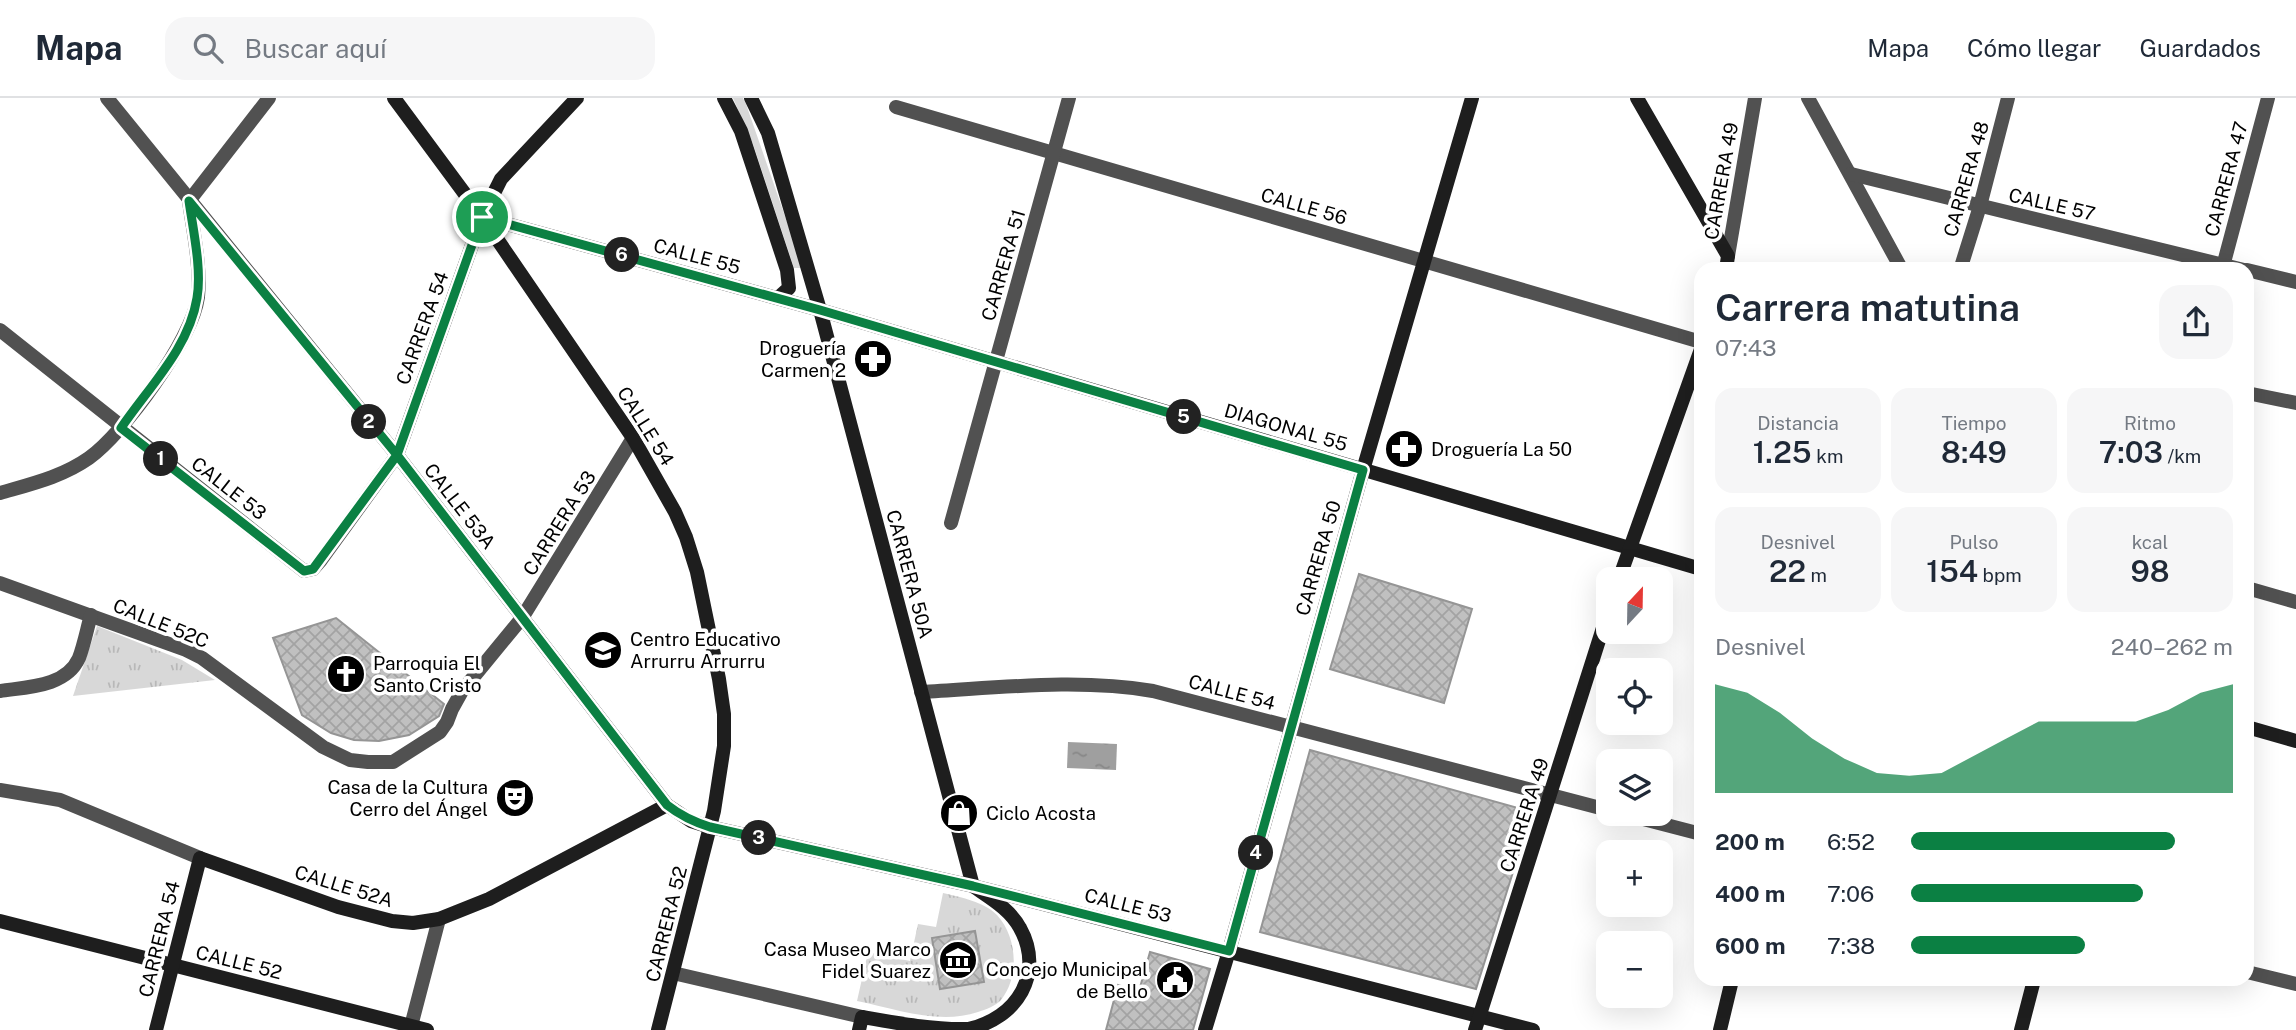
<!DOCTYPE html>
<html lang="es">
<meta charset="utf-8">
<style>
body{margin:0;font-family:"Public Sans",sans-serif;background:#f6f6f7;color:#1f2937;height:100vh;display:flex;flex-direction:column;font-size:26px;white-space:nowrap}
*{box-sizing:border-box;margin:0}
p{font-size:23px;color:#747a83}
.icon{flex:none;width:38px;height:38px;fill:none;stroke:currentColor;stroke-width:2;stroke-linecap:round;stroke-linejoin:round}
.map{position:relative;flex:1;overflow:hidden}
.drawer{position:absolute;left:1694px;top:164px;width:560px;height:724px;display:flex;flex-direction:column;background:#fff;border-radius:21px;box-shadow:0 7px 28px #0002}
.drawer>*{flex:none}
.needle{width:46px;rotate:22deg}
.buttons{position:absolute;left:1596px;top:469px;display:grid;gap:14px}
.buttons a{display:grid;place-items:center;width:77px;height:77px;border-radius:14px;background:#fff;box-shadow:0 7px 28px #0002;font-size:35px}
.pin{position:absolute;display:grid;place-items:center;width:60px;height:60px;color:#fff;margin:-30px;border:4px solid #fff;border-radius:50%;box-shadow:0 2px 7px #0007}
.km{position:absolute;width:35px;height:35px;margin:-18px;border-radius:50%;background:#222;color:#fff;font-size:19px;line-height:35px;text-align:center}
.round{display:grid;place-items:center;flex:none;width:74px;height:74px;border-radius:21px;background:#f6f6f7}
.summary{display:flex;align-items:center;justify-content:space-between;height:119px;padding:0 21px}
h1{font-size:38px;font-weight:600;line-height:52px}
.metrics{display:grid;grid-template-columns:repeat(3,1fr);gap:10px;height:119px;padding:7px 21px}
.metrics div{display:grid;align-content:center;border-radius:18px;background:#f6f6f7;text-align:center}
.metrics b{font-size:30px;font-weight:600}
.metrics small{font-size:19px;font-weight:400}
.metrics p{font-size:19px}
.chart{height:196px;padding:14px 21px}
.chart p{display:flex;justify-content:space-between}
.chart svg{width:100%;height:126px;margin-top:7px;fill:#0b8043;opacity:.7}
ul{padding:0 21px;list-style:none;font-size:23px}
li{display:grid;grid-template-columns:112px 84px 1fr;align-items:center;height:52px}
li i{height:18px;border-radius:9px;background:#0b8043}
header{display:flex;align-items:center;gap:42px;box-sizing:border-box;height:98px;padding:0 35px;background:#fff;border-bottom:2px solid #e0e1e3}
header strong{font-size:33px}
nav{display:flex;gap:38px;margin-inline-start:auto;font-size:24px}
.search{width:490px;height:63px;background:#f6f6f7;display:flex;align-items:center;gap:18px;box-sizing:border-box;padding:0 24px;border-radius:21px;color:#747a83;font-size:26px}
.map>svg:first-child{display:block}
.grass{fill:#d8d8d8}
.park{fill:url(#park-tufts)}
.water{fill:url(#water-ripples)}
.building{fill:url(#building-cross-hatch);stroke:#959595;stroke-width:2}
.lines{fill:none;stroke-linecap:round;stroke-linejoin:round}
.street{stroke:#515151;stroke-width:14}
.secondary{stroke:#1e1e1e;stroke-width:14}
.route-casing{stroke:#fff;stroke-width:14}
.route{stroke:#0b8043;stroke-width:9}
.labels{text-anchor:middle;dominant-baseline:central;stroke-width:7;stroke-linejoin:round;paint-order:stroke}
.street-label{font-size:19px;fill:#000;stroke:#fff}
.poi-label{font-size:19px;fill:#000;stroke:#fff;text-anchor:end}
</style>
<header>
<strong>Mapa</strong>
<div class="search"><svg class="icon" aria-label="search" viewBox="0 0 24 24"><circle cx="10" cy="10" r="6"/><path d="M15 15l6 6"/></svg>Buscar aquí</div>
<nav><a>Mapa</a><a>Cómo llegar</a><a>Guardados</a></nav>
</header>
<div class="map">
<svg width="2296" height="932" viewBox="0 0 2296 932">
<defs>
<pattern id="park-tufts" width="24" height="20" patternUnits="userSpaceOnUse" patternTransform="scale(1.75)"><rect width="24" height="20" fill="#d8d8d8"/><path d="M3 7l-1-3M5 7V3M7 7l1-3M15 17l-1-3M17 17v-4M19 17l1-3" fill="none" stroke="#b8b8b8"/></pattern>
<pattern id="water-ripples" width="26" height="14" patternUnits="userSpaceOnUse" patternTransform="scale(1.75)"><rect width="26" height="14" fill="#9f9f9f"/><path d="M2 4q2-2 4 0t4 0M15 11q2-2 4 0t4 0" fill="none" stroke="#878787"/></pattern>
<pattern id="building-cross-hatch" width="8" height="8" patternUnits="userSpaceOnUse" patternTransform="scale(1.75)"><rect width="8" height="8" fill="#c0c0c0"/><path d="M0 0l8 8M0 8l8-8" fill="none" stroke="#a3a3a3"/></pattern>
</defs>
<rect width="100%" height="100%" fill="#fff"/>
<!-- grass -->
<path class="grass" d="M733 0H743L746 6 803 170H794L753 46Z"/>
<!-- park -->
<g class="park">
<path d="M97 528 182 562 215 582 73 598Z"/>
<path d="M943 795C960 799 985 804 997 817 1017 839 1020 878 1001 902 997 907 985 912 978 914 939 927 896 911 857 903L868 854 910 863 918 826 936 829Z"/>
</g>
<!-- water -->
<path class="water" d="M1068 644 1117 646 1116 672 1067 670Z"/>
<!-- building -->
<g class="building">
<path d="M1359 476 1472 511 1444 605 1330 571Z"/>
<path d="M336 520 444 606 439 618 409 637 379 643 354 642 331 635 302 617 273 540Z"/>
<path d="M1310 652 1532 714 1476 891 1260 834Z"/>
<path d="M975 833 984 884 940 891 932 840Z"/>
<path d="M1150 854 1210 871 1193 932H1106L1118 887 1139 893Z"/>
</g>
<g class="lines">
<!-- street -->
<g class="street">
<path d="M1808 0 1902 172"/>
<path d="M896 9 1701 244"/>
<path d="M1851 76 2244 172"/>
<path d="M1728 158 1755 0"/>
<path d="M1960 172 1980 108 2008 0"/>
<path d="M2222 172 2268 0"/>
<path d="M2247 172 2296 184"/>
<path d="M0 232 304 473 313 471 321 462 397 357 107 0"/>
<path d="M2247 295 2296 305"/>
<path d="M0 395C31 386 62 379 89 360 124 335 192 242 198 199 201 168 193 133 189 103L269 0"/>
<path d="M951 425 1069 0"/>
<path d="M0 485 186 552 202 560 323 649 350 662 368 664H393L440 634 447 624 452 611 462 593 522 520 633 340"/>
<path d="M2247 490 2296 504"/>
<path d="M0 593C27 589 66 589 79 560 84 547 87 531 91 517"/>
<path d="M921 594C998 590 1077 580 1153 593L1608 712"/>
<path d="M0 692 60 702 200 760"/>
<path d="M1624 716 1701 736"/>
<path d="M2247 874 2296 886"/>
<path d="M673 875 862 919"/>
<path d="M410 932 439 821"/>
</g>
<!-- secondary -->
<g class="secondary">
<path d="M394 0 482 119 633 340 675 414 686 439 697 474 719 581 724 616V648L714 713 658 932"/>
<path d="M577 0 501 81 482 119 397 357 667 707 691 723 710 729 973 788 1533 932"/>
<path d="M724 0 741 33 787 172 789 190 778 200"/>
<path d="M751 0 768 35 820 212 973 788C990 800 1010 811 1020 830 1045 875 1017 921 968 931 934 932 896 925 862 919L859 932"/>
<path d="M1637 0 1728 158 1726 172"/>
<path d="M482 119 820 212 1701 471"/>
<path d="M1619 481 1701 251"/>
<path d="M2247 629 2296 643"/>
<path d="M0 823 427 932"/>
<path d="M156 932 200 760 338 809 392 823 413 825 439 821 489 801 667 707"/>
<path d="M1205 932 1229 853 1363 372 1472 0"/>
<path d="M1475 932 1608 514"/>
<path d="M1720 932 1732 882"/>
<path d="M2021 932 2034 882"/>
</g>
</g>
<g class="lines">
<defs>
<path id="route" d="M482 119 397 357 313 471 304 473 121 330C149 289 189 250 197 200 202 171 193 132 189 103L397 357 667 707C681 718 694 724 710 729L973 788 1229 853 1363 372 820 212 482 119"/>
</defs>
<!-- route casing -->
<use href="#route" class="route-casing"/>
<!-- route -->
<use href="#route" class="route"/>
</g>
<!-- icons -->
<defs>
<symbol id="pharmacy-disc" viewBox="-11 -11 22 22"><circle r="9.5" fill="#000" stroke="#fff"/><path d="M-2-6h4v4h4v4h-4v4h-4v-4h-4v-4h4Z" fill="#fff"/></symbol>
<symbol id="school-disc" viewBox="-11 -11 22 22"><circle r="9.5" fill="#000" stroke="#fff"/><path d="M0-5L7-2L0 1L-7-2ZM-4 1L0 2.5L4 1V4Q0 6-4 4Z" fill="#fff"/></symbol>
<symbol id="church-disc" viewBox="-11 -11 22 22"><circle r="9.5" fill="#000" stroke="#fff"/><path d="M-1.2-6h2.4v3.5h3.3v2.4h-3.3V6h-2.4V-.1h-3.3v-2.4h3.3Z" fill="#fff"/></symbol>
<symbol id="theatre-disc" viewBox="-11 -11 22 22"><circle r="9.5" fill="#000" stroke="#fff"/><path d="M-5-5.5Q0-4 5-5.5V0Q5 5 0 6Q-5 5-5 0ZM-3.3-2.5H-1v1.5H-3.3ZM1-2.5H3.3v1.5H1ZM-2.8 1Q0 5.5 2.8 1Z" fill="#fff"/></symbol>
<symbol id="shop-disc" viewBox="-11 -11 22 22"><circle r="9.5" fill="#000" stroke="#fff"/><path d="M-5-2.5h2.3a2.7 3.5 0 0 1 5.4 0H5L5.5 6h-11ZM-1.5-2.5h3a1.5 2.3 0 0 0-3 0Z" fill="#fff"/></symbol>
<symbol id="museum-disc" viewBox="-11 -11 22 22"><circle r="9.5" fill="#000" stroke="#fff"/><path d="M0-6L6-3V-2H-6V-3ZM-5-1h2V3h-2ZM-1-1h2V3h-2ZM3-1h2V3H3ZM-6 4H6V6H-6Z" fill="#fff"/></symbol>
<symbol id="civic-disc" viewBox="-11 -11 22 22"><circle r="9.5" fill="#000" stroke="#fff"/><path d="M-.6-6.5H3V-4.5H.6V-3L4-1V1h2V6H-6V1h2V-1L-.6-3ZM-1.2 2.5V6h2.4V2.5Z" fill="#fff"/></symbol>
</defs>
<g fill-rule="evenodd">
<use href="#pharmacy-disc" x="851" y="239" width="44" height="44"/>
<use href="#pharmacy-disc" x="1382" y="329" width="44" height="44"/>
<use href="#school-disc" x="581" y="530" width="44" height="44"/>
<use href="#church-disc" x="324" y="554" width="44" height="44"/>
<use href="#theatre-disc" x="493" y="678" width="44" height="44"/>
<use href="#shop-disc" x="937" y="693" width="44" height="44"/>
<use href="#museum-disc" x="936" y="840" width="44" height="44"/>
<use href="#civic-disc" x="1153" y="860" width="44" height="44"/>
</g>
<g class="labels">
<!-- street labels -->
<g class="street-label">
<text transform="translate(1966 81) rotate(-74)">CARRERA 48</text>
<text transform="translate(2226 81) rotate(-75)">CARRERA 47</text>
<text transform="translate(1721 83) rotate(-80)">CARRERA 49</text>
<text transform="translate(2052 106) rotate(13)">CALLE 57</text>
<text transform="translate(1304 108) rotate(16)">CALLE 56</text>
<text transform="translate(697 158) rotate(15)">CALLE 55</text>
<text transform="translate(1003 167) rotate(-74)">CARRERA 51</text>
<text transform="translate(422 230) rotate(-70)">CARRERA 54</text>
<text transform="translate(646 328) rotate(58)">CALLE 54</text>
<text transform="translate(1286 329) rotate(16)">DIAGONAL 55</text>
<text transform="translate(229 390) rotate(38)">CALLE 53</text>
<text transform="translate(460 408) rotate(52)">CALLE 53A</text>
<text transform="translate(559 425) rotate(-58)">CARRERA 53</text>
<text transform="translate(1318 460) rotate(-74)">CARRERA 50</text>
<text transform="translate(910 476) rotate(75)">CARRERA 50A</text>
<text transform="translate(161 525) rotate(22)">CALLE 52C</text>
<text transform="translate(1232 594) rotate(15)">CALLE 54</text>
<text transform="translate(1524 717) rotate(-72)">CARRERA 49</text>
<text transform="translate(344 788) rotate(17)">CALLE 52A</text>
<text transform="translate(1128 807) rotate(14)">CALLE 53</text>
<text transform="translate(666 826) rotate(-76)">CARRERA 52</text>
<text transform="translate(159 841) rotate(-76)">CARRERA 54</text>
<text transform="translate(239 864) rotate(14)">CALLE 52</text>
</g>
<!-- poi labels -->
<g class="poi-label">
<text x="846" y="250">Droguería<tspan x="846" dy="22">Carmen 2</tspan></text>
<text x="1431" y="351" text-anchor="start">Droguería La 50</text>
<text x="630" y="541" text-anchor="start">Centro Educativo<tspan x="630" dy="22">Arrurru Arrurru</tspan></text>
<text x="373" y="565" text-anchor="start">Parroquia El<tspan x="373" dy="22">Santo Cristo</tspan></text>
<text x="488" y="689">Casa de la Cultura<tspan x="488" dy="22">Cerro del Ángel</tspan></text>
<text x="986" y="715" text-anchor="start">Ciclo Acosta</text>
<text x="931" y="851">Casa Museo Marco<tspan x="931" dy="22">Fidel Suarez</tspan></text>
<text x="1148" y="871">Concejo Municipal<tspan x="1148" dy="22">de Bello</tspan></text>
</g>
</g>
</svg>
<div class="buttons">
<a><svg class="needle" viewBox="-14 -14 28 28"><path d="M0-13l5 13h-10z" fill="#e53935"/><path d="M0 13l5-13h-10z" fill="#747a83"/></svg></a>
<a><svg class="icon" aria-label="locate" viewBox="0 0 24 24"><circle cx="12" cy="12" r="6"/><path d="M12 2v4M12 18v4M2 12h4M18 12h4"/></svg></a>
<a><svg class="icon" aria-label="layers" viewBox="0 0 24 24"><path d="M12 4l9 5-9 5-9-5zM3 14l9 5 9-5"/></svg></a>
<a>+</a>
<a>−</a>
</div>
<div class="pin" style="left:482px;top:119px;background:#1e9e55"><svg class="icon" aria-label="arrive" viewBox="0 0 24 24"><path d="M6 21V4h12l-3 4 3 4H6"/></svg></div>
<b class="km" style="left:161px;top:361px">1</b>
<b class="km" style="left:369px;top:324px">2</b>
<b class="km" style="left:759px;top:740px">3</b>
<b class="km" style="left:1256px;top:755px">4</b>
<b class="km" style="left:1184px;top:319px">5</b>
<b class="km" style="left:622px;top:157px">6</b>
<section class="drawer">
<div class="summary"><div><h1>Carrera matutina</h1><p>07:43</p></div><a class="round"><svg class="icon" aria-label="share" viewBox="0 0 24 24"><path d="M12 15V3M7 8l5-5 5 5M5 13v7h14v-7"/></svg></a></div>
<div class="metrics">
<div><p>Distancia</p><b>1.25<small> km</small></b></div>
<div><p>Tiempo</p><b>8:49</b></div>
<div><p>Ritmo</p><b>7:03<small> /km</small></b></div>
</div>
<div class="metrics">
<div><p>Desnivel</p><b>22<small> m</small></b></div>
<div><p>Pulso</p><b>154<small> bpm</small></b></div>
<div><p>kcal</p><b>98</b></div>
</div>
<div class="chart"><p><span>Desnivel</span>240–262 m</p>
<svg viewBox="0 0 160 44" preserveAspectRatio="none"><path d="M0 44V6L10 9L20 16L30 25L40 32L50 37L60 38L70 37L80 31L90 25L100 19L110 19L120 19L130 19L140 15L150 9L160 6V44z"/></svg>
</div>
<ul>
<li><b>200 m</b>6:52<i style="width:82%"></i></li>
<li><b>400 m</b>7:06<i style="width:72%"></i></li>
<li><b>600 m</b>7:38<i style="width:54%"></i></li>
</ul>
</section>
</div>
